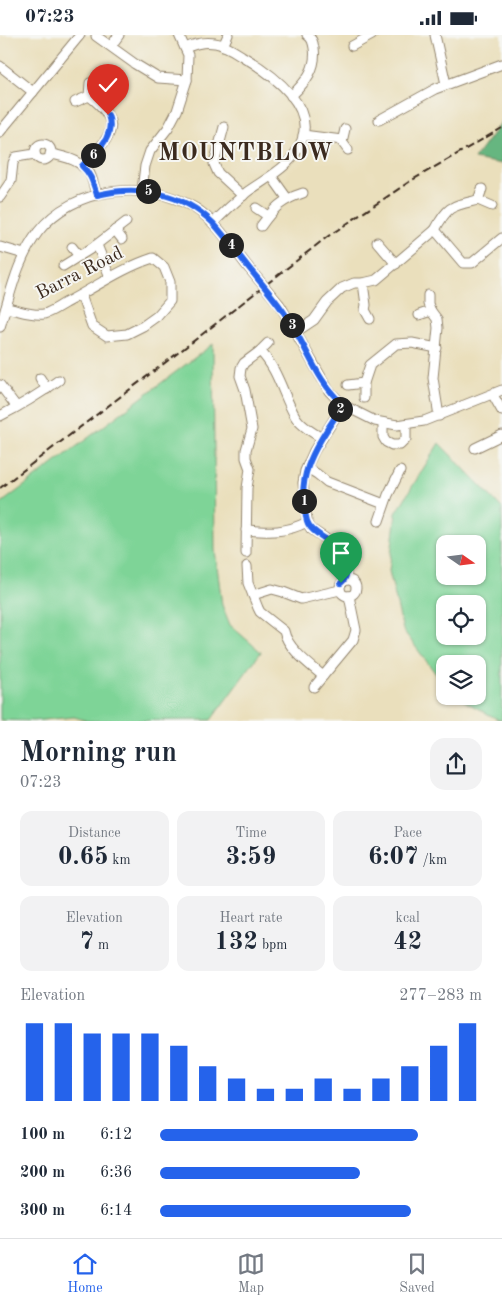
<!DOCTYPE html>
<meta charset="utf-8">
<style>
body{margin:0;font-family:"Old Standard TT",serif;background:#f2f2f3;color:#1f2937;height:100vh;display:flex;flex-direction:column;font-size:19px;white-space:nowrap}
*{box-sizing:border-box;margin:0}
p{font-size:16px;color:#747a83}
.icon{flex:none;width:28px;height:28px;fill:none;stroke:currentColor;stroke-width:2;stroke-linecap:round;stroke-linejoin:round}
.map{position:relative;height:686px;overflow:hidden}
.sheet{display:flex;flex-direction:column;background:#fff;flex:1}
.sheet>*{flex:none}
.needle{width:32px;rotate:104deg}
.fabs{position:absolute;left:436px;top:500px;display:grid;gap:10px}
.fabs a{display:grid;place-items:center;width:50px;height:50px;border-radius:10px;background:#fff;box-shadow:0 1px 4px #0004;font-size:25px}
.pin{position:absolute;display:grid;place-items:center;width:42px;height:42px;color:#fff;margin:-51px -21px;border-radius:50% 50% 50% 0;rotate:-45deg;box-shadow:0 0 5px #0007}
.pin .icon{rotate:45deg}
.km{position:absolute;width:25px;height:25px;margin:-12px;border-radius:50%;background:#222;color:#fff;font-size:14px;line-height:25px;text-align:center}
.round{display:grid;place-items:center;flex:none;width:52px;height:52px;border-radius:15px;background:#f2f2f3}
.head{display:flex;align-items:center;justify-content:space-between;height:85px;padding:0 20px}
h1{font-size:28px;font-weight:700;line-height:38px}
.metrics{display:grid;grid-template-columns:repeat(3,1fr);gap:8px;height:85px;padding:5px 20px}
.metrics div{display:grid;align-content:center;border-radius:12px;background:#f2f2f3;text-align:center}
.metrics b{font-size:25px;font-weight:700}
.metrics small{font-size:14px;font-weight:400}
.metrics p{font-size:14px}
.chart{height:140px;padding:10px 20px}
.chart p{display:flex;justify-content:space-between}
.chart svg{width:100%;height:90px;margin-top:5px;stroke:#2563eb;stroke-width:6}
ul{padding:0 20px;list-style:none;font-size:16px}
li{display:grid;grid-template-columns:80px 60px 1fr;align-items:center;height:38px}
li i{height:12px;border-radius:6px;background:#2563eb}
.status{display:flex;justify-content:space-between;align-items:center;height:35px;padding:0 25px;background:#fff;direction:ltr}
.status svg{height:14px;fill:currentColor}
.menu{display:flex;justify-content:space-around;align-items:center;height:70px;border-top:1px solid #e0e1e3;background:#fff;font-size:14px;color:#747a83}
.menu a{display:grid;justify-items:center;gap:2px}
.menu .current{color:#2563eb}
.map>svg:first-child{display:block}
.green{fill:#7ed497;stroke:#5c7f5a;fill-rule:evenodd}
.forest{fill:#66b680;stroke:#50704f}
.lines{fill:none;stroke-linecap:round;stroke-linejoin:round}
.minor-casing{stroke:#92846d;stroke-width:11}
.minor{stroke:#fff;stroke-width:9}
.rail{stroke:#3b2a1e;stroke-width:2;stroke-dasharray:8 4;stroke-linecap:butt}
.minor-bridge-casing{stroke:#92846d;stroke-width:11;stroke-linecap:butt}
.minor-bridge{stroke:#fff;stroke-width:9}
.route-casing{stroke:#fff;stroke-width:10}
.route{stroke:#2563eb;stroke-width:6}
.labels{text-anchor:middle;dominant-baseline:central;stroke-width:4;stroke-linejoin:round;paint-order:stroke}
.street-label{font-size:19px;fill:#3b2a1e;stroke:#f6f6f2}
.district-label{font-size:24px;font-weight:bold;letter-spacing:1px;fill:#3b2a1e;stroke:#f6f6f2}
</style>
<div class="status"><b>07:23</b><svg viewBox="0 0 49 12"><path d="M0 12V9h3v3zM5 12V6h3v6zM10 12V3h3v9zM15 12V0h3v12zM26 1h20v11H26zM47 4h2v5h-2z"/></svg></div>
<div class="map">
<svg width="502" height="686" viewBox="0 0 502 686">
<rect width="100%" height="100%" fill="#f6f6f2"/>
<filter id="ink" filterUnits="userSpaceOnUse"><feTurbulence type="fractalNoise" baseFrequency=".02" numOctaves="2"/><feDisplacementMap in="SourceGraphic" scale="10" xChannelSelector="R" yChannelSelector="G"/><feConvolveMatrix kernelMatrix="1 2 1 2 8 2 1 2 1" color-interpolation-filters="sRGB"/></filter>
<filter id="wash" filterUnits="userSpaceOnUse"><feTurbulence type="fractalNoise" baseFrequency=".0096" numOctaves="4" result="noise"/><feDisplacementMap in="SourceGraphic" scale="20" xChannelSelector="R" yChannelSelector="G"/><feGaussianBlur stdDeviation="1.12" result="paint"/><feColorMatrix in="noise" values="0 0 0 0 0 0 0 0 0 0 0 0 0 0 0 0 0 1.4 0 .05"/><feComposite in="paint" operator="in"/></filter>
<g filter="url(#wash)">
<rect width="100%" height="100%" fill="#eadfbc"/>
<!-- green -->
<g class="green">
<path d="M213 309 215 515 222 570 230 590 261 617 211 685 88 686 74 682 33 686 0 685V469Z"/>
<path d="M439 408 502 473V685H499L455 661H478V629H445V651L403 595 389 536 396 478ZM445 509H478V541H445ZM445 569H478V601H445Z"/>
</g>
<!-- forest -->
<path class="forest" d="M502 86V129L474 124Z"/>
</g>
<g filter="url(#ink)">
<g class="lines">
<defs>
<g id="minor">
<path d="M435 0 446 49"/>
<path d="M96 1 135 29 158 43 187 45"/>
<path d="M111 11 119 0"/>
<path d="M223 11 228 0"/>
<path d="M352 11 372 0"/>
<path d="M185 13C194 9 204 6 215 8 224 9 234 16 242 21 269 37 315 68 302 105 293 131 268 142 247 157 235 167 224 177 213 188"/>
<path d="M0 31 33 57"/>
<path d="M291 61C306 47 317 33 314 13 313 7 312 3 307 0"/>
<path d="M75 67 89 61 90 48"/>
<path d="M379 85 435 54 502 29"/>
<path d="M224 92 214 129 218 138 243 161"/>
<path d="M345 94 342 107 348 115"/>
<path d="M0 97 80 0"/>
<path d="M303 100 342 105"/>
<circle cx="43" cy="117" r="8"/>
<path d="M50 119C64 121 81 126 89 137 93 144 94 153 97 160"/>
<path d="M82 131C109 103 127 90 89 61"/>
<path d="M272 142 287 163"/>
<path d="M482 154 478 165 492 171"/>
<path d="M142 155 145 131 150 116 168 93 177 76 187 45 188 20 179 0"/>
<path d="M0 162 11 146 13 128 16 122 35 119"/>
<path d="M256 173 268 181"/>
<path d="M261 191C274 173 281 165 303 158"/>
<path d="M115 195 122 204"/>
<path d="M435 195C448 170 452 171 478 165"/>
<path d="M377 207 396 229"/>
<path d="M97 210 110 242"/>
<path d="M0 212 24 219"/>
<path d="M72 212 79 221"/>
<path d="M63 231 92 213 126 187"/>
<path d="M363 248 366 270 365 275 370 284"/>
<path d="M428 260V269L431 276 437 284 438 293 433 343 439 381"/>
<path d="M280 270 329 356 343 370 375 386 397 390 424 386 502 355"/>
<path d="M6 273C18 275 32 281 44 279 51 277 58 272 65 268 94 253 122 233 153 223L164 232 170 247V266L157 281 143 291 127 299 107 301 92 291 81 260"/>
<path d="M419 280 431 276"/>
<path d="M0 292C11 258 16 227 38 197 73 151 147 144 195 173 217 187 232 212 248 232"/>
<path d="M296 297 314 285 327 267 342 253 354 248H363L376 245 435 195 463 228H472L502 203"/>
<path d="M260 316C278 334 283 360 295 381 300 390 313 398 322 403"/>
<path d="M40 343 47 354"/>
<path d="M0 350 16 371"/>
<path d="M348 350 364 348"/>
<path d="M493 360 502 376"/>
<path d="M364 363V348L370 330 396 309 412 308 437 313"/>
<path d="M343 370 314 416 305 436 303 448 307 487 311 494 331 507 338 515 346 535V545"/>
<path d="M0 381C20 371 41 358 59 345"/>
<path d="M383 388V402L386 407 392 410H400L406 404V389"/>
<path d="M475 413 502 400"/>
<path d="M307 433 317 439 327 447 384 469"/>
<path d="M379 486 388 460 400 436"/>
<path d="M246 495C270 497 286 498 307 487"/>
<path d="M246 518 247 453 250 434 246 423V415L252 394 245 355 240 341 241 333 244 328 260 316 268 308"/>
<path d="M247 531 248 548 258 573 260 577 284 596C287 613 310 630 323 641"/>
<circle cx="348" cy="553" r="8"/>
<path d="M253 560 272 554 283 557 301 564 340 555"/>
<path d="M314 652 353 605 356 595 349 561"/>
</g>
</defs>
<!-- minor casing -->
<use href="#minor" class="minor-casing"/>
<!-- minor -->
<use href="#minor" class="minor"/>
<!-- rail -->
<path class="rail" d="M0 453 191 308 327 202 412 145 502 93"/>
<defs>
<path id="minor-bridge" d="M248 232 280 270"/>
</defs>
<!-- minor-bridge casing -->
<use href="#minor-bridge" class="minor-bridge-casing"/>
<!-- minor-bridge -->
<use href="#minor-bridge" class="minor-bridge"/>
</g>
</g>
<g class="lines" filter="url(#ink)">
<defs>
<path id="route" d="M108 80C116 103 96 116 82 131 91 139 93 148 97 160 137 150 182 157 213 188 226 202 237 218 249 233 266 254 283 273 296 297 312 325 319 347 343 370 319 408 293 438 307 486 311 499 329 503 337 514 341 518 343 525 345 531 347 538 347 543 341 548"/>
</defs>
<!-- route casing -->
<use href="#route" class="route-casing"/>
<!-- route -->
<use href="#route" class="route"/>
</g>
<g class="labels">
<!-- street labels -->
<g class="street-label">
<text transform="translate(80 239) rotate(-27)">Barra Road</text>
</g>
<!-- district labels -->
<g class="district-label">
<text x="246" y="119">MOUNTBLOW</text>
</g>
</g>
</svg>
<div class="fabs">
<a><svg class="needle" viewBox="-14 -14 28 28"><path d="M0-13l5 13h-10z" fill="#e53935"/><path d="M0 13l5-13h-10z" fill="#747a83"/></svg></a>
<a><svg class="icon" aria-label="locate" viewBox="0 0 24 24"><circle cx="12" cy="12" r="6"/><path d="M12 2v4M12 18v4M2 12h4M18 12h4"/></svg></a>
<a><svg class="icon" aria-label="layers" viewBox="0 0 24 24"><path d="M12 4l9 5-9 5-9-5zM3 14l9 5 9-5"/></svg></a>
</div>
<div class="pin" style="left:341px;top:548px;background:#1e9e55"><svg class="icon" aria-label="arrive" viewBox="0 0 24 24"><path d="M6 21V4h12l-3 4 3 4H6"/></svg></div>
<div class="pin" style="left:108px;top:80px;background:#d93025"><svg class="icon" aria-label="check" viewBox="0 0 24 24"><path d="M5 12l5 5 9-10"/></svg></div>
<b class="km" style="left:304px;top:466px">1</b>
<b class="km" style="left:340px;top:374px">2</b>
<b class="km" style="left:292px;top:290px">3</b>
<b class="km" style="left:231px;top:210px">4</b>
<b class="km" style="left:148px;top:156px">5</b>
<b class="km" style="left:93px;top:120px">6</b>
</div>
<section class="sheet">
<div class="head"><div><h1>Morning run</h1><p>07:23</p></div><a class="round"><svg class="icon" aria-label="share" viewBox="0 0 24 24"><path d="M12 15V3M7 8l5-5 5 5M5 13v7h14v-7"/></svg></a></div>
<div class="metrics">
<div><p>Distance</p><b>0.65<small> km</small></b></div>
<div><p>Time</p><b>3:59</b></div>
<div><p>Pace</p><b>6:07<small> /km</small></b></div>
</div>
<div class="metrics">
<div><p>Elevation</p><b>7<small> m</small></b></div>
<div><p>Heart rate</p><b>132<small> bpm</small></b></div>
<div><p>kcal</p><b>42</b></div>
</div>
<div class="chart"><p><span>Elevation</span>277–283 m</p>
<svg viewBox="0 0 160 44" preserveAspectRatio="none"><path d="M5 44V6M15 44V6M25 44V11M35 44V11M45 44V11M55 44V17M65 44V27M75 44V33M85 44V38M95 44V38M105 44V33M115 44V38M125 44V33M135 44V27M145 44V17M155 44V6"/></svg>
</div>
<ul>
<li><b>100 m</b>6:12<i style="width:80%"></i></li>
<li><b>200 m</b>6:36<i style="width:62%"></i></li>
<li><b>300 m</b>6:14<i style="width:78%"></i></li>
</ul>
</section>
<nav class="menu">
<a class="current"><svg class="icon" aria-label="home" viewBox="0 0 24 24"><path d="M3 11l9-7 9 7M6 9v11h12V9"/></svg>Home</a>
<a><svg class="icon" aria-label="map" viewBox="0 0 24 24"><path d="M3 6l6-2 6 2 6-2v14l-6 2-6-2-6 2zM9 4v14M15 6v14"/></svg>Map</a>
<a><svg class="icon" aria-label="saved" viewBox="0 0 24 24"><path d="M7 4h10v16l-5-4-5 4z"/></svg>Saved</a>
</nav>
